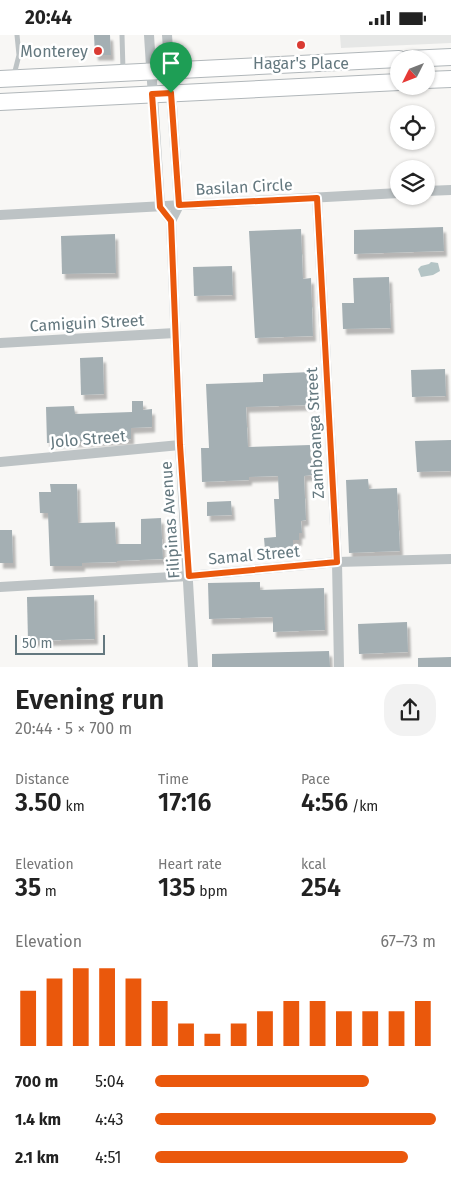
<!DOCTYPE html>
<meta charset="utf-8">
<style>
body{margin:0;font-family:"Fira Sans",sans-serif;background:#f2f2f2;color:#222;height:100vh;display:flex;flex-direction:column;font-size:19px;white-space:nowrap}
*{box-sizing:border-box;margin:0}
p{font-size:16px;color:#767676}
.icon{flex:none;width:28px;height:28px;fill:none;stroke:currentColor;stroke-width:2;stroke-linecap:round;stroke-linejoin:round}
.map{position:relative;height:632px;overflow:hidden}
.panel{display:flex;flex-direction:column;background:#fff;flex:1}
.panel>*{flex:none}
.needle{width:32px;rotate:228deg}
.controls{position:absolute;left:390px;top:15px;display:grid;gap:10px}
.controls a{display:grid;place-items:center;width:45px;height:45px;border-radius:50%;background:#fff;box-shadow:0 1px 4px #0004;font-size:25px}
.scale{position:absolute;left:15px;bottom:12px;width:90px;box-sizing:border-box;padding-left:5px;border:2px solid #64787f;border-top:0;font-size:14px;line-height:18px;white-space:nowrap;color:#64787f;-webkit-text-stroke:4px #fff;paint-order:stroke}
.pin{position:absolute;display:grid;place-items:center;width:42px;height:42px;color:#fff;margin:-51px -21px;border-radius:50% 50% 50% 0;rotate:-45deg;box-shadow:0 0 5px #0007}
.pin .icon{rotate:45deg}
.round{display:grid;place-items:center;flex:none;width:52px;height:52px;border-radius:20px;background:#f2f2f2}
.overview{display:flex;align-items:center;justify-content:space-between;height:85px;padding:0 15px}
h1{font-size:28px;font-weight:600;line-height:38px}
.figures{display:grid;grid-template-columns:repeat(3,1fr);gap:8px;height:85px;padding:5px 15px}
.figures div{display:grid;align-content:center}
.figures b{font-size:25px;font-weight:600}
.figures small{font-size:14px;font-weight:400}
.figures p{font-size:14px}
.chart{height:140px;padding:10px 15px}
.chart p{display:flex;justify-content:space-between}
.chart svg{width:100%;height:90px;margin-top:5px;stroke:#ea580c;stroke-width:6}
ul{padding:0 15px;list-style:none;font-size:16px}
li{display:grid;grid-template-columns:80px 60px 1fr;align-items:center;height:38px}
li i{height:12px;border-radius:6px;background:#ea580c}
.status{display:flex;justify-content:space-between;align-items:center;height:35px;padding:0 25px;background:#fff;direction:ltr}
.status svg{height:14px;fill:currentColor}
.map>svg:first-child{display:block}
.built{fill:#e6e7e6}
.water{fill:#b4c4c5}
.building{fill:#a4afb3;filter:url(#shadow)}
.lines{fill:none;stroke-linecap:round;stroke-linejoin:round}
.primary-casing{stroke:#b1b7ba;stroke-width:18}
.service{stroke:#bdc3c5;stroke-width:5}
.minor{stroke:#bdc3c5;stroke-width:10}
.primary{stroke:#fff;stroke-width:16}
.route-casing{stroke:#fff;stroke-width:10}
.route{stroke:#ea580c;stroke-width:6}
.poi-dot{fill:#da3b33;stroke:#fff;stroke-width:2}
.labels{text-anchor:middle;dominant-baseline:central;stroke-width:5;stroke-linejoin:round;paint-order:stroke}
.poi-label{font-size:16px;fill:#64787f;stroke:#fff;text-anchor:end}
.street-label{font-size:16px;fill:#64787f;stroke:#fff}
</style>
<div class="status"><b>20:44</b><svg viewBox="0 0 49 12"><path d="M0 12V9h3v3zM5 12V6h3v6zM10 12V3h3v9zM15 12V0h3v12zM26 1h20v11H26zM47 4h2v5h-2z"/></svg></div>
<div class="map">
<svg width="451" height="632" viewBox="0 0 451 632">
<defs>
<filter id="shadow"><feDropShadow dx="3" dy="5.5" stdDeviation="1" flood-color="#0004"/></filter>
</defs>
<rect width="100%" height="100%" fill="#f8f7f5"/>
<!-- built -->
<path class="built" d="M340 0H451V8L341 13Z"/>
<!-- water -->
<path class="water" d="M431 227 438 228 440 236 433 240 421 242 418 234 421 231 429 229Z"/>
<!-- building -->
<g class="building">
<path d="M94 0H110L111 20H95Z"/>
<path d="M443 192 444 216 354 219V195Z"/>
<path d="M301 194 303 244 311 243 313 301 255 303 249 196Z"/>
<path d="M115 199 116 238 62 239 61 201Z"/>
<path d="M232 231 233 260 194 261 193 232Z"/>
<path d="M389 242 391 293 343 294 342 268H354L353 243Z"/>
<path d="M103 322 104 359 81 360 80 323Z"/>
<path d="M445 334 446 361 412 362 411 335Z"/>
<path d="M311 337 312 370 246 372 248 412 310 410 312 440 304 441 306 485 301 486 302 498H299V505H293V514L265 515 264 503 276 502 274 464H279L278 441 249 442V445L202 447 201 413H209L206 349 263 347V339Z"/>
<path d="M132 366H143V375L152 374V392L131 393V404L47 408 46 372 74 371 75 379 132 377Z"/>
<path d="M451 405V436L417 437 415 406Z"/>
<path d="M368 444 369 454 397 453 400 516 349 518 346 445Z"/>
<path d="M50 449H77L78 488 115 487 116 509H141V484L161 483 163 524 117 526V527L82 528V531H50L48 478H40L39 457H51Z"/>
<path d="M231 466 232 480 207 481V467Z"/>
<path d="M0 495H12L13 528H0Z"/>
<path d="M260 547V555L324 553 325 595 273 597V582L209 584 208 548Z"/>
<path d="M94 560 95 604 28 606 27 562Z"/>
<path d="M407 587 408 617 359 619 358 589Z"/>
<path d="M329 616 330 632H212V619Z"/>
<path d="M451 622V632H418V623Z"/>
</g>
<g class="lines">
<defs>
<g id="primary">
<path d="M408 24 451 22"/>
<path d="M0 44 399 24"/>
<path d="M426 45 451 44"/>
<path d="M0 67 399 47"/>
</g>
</defs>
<!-- primary casing -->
<use href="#primary" class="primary-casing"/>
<!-- service -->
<g class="service">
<path d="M122 0 123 35"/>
<path d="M14 40 19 20 17 0"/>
</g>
<!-- minor -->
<g class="minor">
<path d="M149 0 160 171 171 186"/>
<path d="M167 0 179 170 171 186 180 410 193 632"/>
<path d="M426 156 451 155"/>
<path d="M317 163 337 527 339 632"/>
<path d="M0 180 399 158"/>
<path d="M0 308 175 298"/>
<path d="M0 427 180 410"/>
<path d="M0 552 189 541 337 527 451 524"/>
</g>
<!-- primary -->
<use href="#primary" class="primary"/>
</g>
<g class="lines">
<defs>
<path id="route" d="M171 58 179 170 317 163 337 527 189 541 180 410 171 186 160 172 152 59Z"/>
</defs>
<!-- route casing -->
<use href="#route" class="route-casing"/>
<!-- route -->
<use href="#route" class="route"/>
</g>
<!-- markers -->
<g class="poi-dot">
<circle cx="301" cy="10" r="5"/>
<circle cx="98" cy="16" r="5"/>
</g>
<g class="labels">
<!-- poi labels -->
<g class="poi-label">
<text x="88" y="16">Monterey</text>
<text x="301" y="28" text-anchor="middle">Hagar's Place</text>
</g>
<!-- street labels -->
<g class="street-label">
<text transform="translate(244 152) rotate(-3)">Basilan Circle</text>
<text transform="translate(87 288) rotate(-3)">Camiguin Street</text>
<text transform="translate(315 398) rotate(-93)">Zamboanga Street</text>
<text transform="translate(88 404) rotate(-5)">Jolo Street</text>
<text transform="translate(170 485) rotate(-94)">Filipinas Avenue</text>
<text transform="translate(254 520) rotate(-5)">Samal Street</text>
</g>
</g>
</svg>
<div class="controls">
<a><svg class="needle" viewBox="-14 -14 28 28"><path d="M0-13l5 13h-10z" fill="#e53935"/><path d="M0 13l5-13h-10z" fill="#767676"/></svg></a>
<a><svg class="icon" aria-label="locate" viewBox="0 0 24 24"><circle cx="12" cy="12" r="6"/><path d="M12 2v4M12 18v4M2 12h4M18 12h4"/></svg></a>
<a><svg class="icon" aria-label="layers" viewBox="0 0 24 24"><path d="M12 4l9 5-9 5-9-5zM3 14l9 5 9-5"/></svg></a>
</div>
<div class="scale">50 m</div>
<div class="pin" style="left:171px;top:58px;background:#1e9e55"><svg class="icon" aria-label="arrive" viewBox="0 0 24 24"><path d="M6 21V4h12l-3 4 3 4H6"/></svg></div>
</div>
<section class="panel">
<div class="overview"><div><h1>Evening run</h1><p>20:44 · 5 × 700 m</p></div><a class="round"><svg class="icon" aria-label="share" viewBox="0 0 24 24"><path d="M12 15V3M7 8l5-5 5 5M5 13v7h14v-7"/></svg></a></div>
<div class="figures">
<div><p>Distance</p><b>3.50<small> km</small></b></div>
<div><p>Time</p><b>17:16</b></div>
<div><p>Pace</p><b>4:56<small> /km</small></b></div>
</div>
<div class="figures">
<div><p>Elevation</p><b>35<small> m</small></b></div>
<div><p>Heart rate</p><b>135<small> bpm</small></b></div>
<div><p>kcal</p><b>254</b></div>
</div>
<div class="chart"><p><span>Elevation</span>67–73 m</p>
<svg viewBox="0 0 160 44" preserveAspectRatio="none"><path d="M5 44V17M15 44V11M25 44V6M35 44V6M45 44V11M55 44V22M65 44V33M75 44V38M85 44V33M95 44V27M105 44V22M115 44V22M125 44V27M135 44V27M145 44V27M155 44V22"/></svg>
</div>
<ul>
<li><b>700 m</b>5:04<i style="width:76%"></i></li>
<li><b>1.4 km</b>4:43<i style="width:100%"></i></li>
<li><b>2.1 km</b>4:51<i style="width:90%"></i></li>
</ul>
</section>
